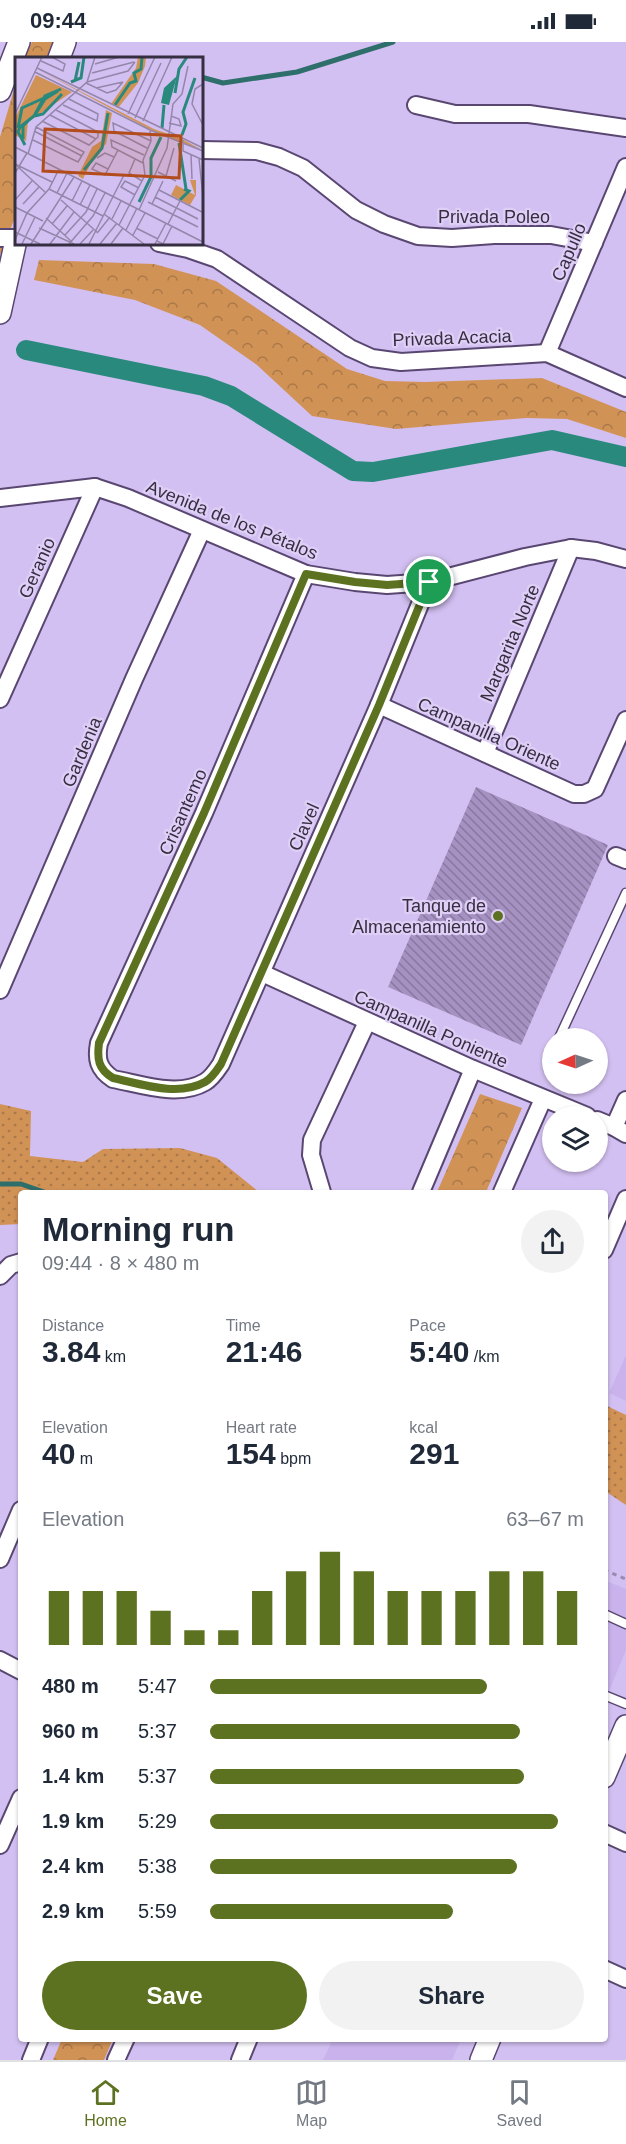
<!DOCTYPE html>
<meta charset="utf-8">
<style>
body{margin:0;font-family:Helvetica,sans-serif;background:#f2f2f3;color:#1f2937;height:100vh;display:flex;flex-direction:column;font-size:22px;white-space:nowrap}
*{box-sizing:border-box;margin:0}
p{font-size:20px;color:#747a83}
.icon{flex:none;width:33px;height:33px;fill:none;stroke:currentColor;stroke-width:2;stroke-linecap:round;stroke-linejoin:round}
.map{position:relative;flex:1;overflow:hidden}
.side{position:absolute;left:18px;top:1148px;width:590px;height:852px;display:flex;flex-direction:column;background:#fff;border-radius:6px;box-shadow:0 2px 4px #0004}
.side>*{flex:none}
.needle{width:39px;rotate:267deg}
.controls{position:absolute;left:542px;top:986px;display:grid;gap:12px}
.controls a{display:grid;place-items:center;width:66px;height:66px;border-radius:50%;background:#fff;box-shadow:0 2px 4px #0004;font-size:30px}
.pin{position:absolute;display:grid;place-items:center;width:51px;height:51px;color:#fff;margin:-26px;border:3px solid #fff;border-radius:50%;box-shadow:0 2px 6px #0007}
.round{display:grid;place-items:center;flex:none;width:63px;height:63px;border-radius:32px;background:#f2f2f3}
.overview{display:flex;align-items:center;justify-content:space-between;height:102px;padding:0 24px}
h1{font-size:33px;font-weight:700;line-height:45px}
.figures{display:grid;grid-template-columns:repeat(3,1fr);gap:9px;height:102px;padding:6px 24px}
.figures div{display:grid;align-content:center}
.figures b{font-size:30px;font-weight:700}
.figures small{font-size:16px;font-weight:400}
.figures p{font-size:16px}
.chart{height:168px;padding:12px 24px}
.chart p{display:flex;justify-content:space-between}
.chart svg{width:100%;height:108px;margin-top:6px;stroke:#5d7221;stroke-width:6}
.button{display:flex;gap:12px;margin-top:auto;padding:12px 24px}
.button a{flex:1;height:69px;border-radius:36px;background:#5d7221;color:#fff;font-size:24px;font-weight:700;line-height:69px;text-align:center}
.button a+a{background:#f2f2f3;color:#1f2937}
ul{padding:0 24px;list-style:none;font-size:20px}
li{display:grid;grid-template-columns:96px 72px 1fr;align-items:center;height:45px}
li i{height:15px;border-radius:8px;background:#5d7221}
.status{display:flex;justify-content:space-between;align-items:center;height:42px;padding:0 30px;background:#fff;direction:ltr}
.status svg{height:16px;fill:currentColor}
.tabs{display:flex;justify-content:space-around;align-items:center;height:84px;border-top:2px solid #e0e1e3;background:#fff;font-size:16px;color:#747a83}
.tabs a{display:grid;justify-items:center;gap:3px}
.tabs .active{color:#5d7221}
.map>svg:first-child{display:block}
.built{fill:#cab3ec}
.grass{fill:url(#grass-dots)}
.park{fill:url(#park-crowns)}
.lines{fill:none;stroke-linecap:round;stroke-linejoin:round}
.stream{stroke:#2e6e6b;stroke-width:5}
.canal{stroke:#2a897d;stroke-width:20}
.building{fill:url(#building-back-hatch)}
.service-casing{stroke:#594772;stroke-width:11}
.minor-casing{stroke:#594772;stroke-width:20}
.tertiary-casing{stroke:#594772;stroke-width:24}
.path{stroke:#988ab0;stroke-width:3;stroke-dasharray:4.5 4.5;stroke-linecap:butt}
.service{stroke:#fff;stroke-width:8}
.minor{stroke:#fff;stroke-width:16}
.tertiary{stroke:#fff;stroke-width:21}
.route-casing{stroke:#fff;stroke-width:12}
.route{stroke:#5d7221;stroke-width:8}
.poi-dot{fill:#5d7221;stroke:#dfcff7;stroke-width:2}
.labels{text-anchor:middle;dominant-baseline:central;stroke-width:4.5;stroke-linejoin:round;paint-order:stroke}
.street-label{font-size:18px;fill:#362e41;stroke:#dfcff7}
.poi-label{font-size:18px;fill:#362e41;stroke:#dfcff7;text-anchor:end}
.inset-river{fill:none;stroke:#2a897d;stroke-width:3}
.inset-road{fill:none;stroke:#9486ab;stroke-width:1.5}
.view{fill:#b34c1c;fill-opacity:0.15;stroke:#b34c1c;stroke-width:3}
.inset-edge{fill:none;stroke:#362e41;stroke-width:3}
</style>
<div class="status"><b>09:44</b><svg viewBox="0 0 49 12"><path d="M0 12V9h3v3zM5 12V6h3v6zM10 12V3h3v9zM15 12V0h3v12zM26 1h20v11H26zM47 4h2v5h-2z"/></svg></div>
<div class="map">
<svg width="626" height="2018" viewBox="0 0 626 2018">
<defs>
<pattern id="grass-dots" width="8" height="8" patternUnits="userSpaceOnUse" patternTransform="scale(1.5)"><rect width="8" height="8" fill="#d19256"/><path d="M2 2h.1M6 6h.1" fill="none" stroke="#aa7849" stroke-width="1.8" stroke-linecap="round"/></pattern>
<pattern id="park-crowns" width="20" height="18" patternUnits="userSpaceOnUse" patternTransform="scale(1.5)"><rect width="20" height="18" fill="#d19256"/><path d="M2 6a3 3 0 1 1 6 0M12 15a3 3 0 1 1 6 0" fill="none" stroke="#aa7849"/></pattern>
<pattern id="building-back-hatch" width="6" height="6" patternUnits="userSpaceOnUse" patternTransform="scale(1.5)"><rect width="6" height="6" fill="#a692c2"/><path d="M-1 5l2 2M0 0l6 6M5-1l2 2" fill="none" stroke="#88789f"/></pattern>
</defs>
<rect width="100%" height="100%" fill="#d3c0f2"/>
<!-- built -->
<g class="built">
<path d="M626 1313V1359L609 1351Z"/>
<path d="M604 1538 626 1547V1608L605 1659Z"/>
<path d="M333 1997V1996L461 1997 452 2018H323Z"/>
</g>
<!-- grass -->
<g class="grass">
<path d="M0 1062 31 1069 30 1114 83 1120 103 1107 180 1106 217 1116 259 1150H21V1182L0 1183Z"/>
<path d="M605 1363 626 1373V1463L605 1449Z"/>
</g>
<!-- park -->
<g class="park">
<path d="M32 0H57L51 16H24Z"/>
<path d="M16 41V164L14 178 0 213V95Z"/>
<path d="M39 218 154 222 216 239 347 327 385 339 425 340 542 336 626 370V396L567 377 526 376 396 387 312 374 257 323 200 283 135 258 34 238Z"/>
<path d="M480 1052 522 1066 486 1150H437Z"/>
<path d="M62 1997V1996L113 1997 104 2018H53Z"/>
</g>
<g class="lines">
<!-- stream -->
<g class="stream">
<path d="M201 35 223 41 297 30 393 0"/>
<path d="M0 1142H21L44 1150"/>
</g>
<!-- canal -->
<path class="canal" d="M26 308 204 344 231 354 353 429 373 430 552 398 626 415"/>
</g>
<!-- building -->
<path class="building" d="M476 745 608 803 521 1003 388 945Z"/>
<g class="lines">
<defs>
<g id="service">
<path d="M559 996 626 851"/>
<path d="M604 1572 626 1582"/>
<path d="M604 1653 626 1662"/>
</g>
<g id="minor">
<path d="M416 63 455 72H529L626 86"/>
<path d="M201 108 257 109 279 115 303 126 356 168 384 182 418 194 452 196 494 193H551L594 201"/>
<path d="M0 196H16"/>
<path d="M159 201 188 207 217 217 350 306 372 316 401 320 547 311 626 346"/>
<path d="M547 311 626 125"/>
<path d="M0 456 95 445 128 456 306 532 355 540 387 543 429 540 525 515 571 506 596 509 626 517"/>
<path d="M306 532 204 771 99 1001C96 1017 98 1027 113 1037 141 1042 178 1056 205 1040 212 1036 217 1028 221 1022L379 663 429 540"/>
<path d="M0 657 95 445"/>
<path d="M379 663 574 752H584L595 747 626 678"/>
<path d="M485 711 571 506"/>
<path d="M616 814 626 818"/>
<path d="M262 931 473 1027 587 1074"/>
<path d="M0 948 134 637 202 488"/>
<path d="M597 1078 614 1085 626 1092"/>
<path d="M614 1085 626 1058"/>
<path d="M322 1150 311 1113 312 1098 367 980"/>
<path d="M421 1150 473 1027"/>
<path d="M502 1150 543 1057"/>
<path d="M604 1208 626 1157"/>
<path d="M0 1234 11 1223 21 1220"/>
<path d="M0 1517 21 1468"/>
<path d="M0 1618 21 1629"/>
<path d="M604 1791 626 1801"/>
<path d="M0 1803 21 1756"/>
<path d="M604 1927 626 1937"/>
<path d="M31 2018 40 1996"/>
<path d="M116 2018 126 1996"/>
<path d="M240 2018 249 1996"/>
</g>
<g id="tertiary">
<path d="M59 16 65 0"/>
<path d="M0 49 19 0"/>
<path d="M0 271 16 198"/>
<path d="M604 1735 626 1684"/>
<path d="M481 2018 490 1996"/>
</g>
</defs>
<!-- service casing -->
<use href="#service" class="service-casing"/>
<!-- minor casing -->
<use href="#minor" class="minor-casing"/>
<!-- tertiary casing -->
<use href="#tertiary" class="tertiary-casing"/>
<!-- path -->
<path class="path" d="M604 1528 626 1537"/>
<!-- service -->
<use href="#service" class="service"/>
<!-- minor -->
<use href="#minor" class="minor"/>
<!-- tertiary -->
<use href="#tertiary" class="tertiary"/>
</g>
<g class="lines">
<defs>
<path id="route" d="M306 532 355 540 387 543 429 540 379 663 221 1022C217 1028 212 1036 205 1040 178 1055 141 1042 113 1036 98 1027 97 1017 99 1001L204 771Z"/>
</defs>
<!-- route casing -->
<use href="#route" class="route-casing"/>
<!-- route -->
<use href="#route" class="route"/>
</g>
<!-- markers -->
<circle class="poi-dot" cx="498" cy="874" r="6"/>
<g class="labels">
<!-- street labels -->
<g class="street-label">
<text x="494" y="175">Privada Poleo</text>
<text transform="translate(569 210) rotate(-67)">Capullo</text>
<text transform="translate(452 296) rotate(-2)">Privada Acacia</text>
<text transform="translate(232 478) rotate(22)">Avenida de los Pétalos</text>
<text transform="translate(37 526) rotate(-66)">Geranio</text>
<text transform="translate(510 601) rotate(-67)">Margarita Norte</text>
<text transform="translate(489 692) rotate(24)">Campanilla Oriente</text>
<text transform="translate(82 710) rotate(-67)">Gardenia</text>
<text transform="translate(183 770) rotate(-66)">Crisantemo</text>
<text transform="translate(304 785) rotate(-66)">Clavel</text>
<text transform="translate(431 987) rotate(24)">Campanilla Poniente</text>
</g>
<!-- poi labels -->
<g class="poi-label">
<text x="486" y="864">Tanque de<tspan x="486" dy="21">Almacenamiento</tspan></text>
</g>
</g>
<!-- overview -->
<g transform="translate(15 15)">
<rect width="188" height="188" fill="#d3c0f2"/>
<path d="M123 0H131L130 9 123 26 103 51 96 47 121 11ZM21 18 57 35 13 65 11 84 0 78V61ZM91 53 97 56 91 87 80 98 68 122 63 119 77 90 86 84Z" fill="#d19256"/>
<path d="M22 12 139 72 165 81 187 93 138 74ZM175 123H181V138L175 148 156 138 161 128 180 138Z" fill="#d19256"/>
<path d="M162 19 154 48 146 46 149 31Z" fill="#2a897d"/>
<path class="inset-river" d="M60 24 64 5M56 25 66 21 69 0M160 36 164 12 172 0M100 48 115 26 121 24 119 16 126 12 127 0M20 58 30 42 43 34M20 59 28 57 47 37M3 71 7 51 29 41M147 71 149 48M167 78 171 67 168 55 180 21M8 82V69L16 61M164 86 171 132M10 88 3 75 5 70 19 59 30 39 46 32M69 113 87 91 93 56M165 143 174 134 169 132M124 145 136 120V101L146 80"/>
<path class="inset-road" d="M26 4 48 14 50 7 37 0M80 7 104 0M22 11 188 91M20 15 135 73 188 94M77 16 119 5M72 25 113 14 120 5M71 26 92 36 101 33 108 25M188 27 180 32 177 47 188 68M81 31 108 25M48 48 82 64 83 57 54 42M0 57 27 0M113 57 140 0M35 58 81 82M120 61 146 6M27 64 74 88 83 80V75L41 53M128 64 157 0M154 66 166 69 164 62 156 59M19 74 67 99M18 83 63 105 69 95 21 70M168 83V94L188 103M0 90 188 185M132 91 99 74 98 66 136 84M13 97 21 70 72 25 80 0M176 97 177 122M82 101 90 96 99 100M120 102 114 116 127 124M184 102 188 140M128 106 97 90 96 83 129 98M0 107 37 125M2 109 30 135M93 112 81 106 77 112 90 118 103 93M143 115 161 124M0 116 12 96M151 119 159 91M34 132 88 159M144 133 187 155M42 136 52 116M120 138 106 130 110 124 124 131M140 140 183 162M0 143 17 124M46 143 83 176M57 144 67 124M133 145 183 170M8 147 24 130M137 147 148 124M65 148 75 128M0 150 28 164M124 153 152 91 158 47 167 37 173 9M89 157 129 187M31 161 57 185M97 162 106 144M37 167 52 149M153 167 165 144M104 168 130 118 128 103 136 84 135 73M24 171 59 187M121 171 143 182M111 173 122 151M0 175 25 187M83 175 95 160M50 178 71 155 82 132M118 178 130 156M0 183 12 156 34 132 44 112M142 184 148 187 157 169M7 187 20 160M16 187 59 120M35 187 59 155M54 187 78 159 90 136M65 187 78 173M74 187 109 118M85 187 102 166M96 187 108 171M140 187 151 166"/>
<path class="view" d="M30 72 166 79 164 121 28 114Z"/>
<rect width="188" height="188" class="inset-edge"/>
</g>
</svg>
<div class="controls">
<a><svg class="needle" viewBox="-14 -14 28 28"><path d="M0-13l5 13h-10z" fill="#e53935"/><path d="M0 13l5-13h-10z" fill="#747a83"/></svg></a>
<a><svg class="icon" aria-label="layers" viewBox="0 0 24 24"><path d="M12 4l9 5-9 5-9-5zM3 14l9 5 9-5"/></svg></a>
</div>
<div class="pin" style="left:429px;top:540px;background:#1e9e55"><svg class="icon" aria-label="arrive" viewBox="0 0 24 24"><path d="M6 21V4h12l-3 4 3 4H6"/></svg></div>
<section class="side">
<div class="overview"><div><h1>Morning run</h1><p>09:44 · 8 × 480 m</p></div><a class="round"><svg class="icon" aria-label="share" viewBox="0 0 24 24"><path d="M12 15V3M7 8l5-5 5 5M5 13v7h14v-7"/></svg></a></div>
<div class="figures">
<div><p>Distance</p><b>3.84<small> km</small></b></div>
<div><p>Time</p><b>21:46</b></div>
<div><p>Pace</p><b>5:40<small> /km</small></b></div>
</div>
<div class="figures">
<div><p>Elevation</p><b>40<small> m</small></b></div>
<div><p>Heart rate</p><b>154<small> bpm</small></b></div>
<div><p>kcal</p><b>291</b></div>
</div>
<div class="chart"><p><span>Elevation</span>63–67 m</p>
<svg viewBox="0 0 160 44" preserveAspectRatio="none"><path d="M5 44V22M15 44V22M25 44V22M35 44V30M45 44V38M55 44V38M65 44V22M75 44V14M85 44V6M95 44V14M105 44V22M115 44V22M125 44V22M135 44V14M145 44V14M155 44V22"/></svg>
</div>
<ul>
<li><b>480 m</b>5:47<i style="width:74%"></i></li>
<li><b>960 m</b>5:37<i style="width:83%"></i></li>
<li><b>1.4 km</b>5:37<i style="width:84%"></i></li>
<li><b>1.9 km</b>5:29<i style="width:93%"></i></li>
<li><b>2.4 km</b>5:38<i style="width:82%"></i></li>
<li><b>2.9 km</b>5:59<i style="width:65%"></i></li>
</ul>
<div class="button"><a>Save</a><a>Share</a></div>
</section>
</div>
<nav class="tabs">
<a class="active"><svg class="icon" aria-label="home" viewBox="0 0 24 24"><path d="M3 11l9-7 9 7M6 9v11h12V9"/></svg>Home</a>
<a><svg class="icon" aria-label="map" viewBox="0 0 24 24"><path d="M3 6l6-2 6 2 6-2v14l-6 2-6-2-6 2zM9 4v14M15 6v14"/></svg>Map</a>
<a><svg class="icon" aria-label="saved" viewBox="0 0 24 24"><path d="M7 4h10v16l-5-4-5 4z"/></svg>Saved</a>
</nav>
